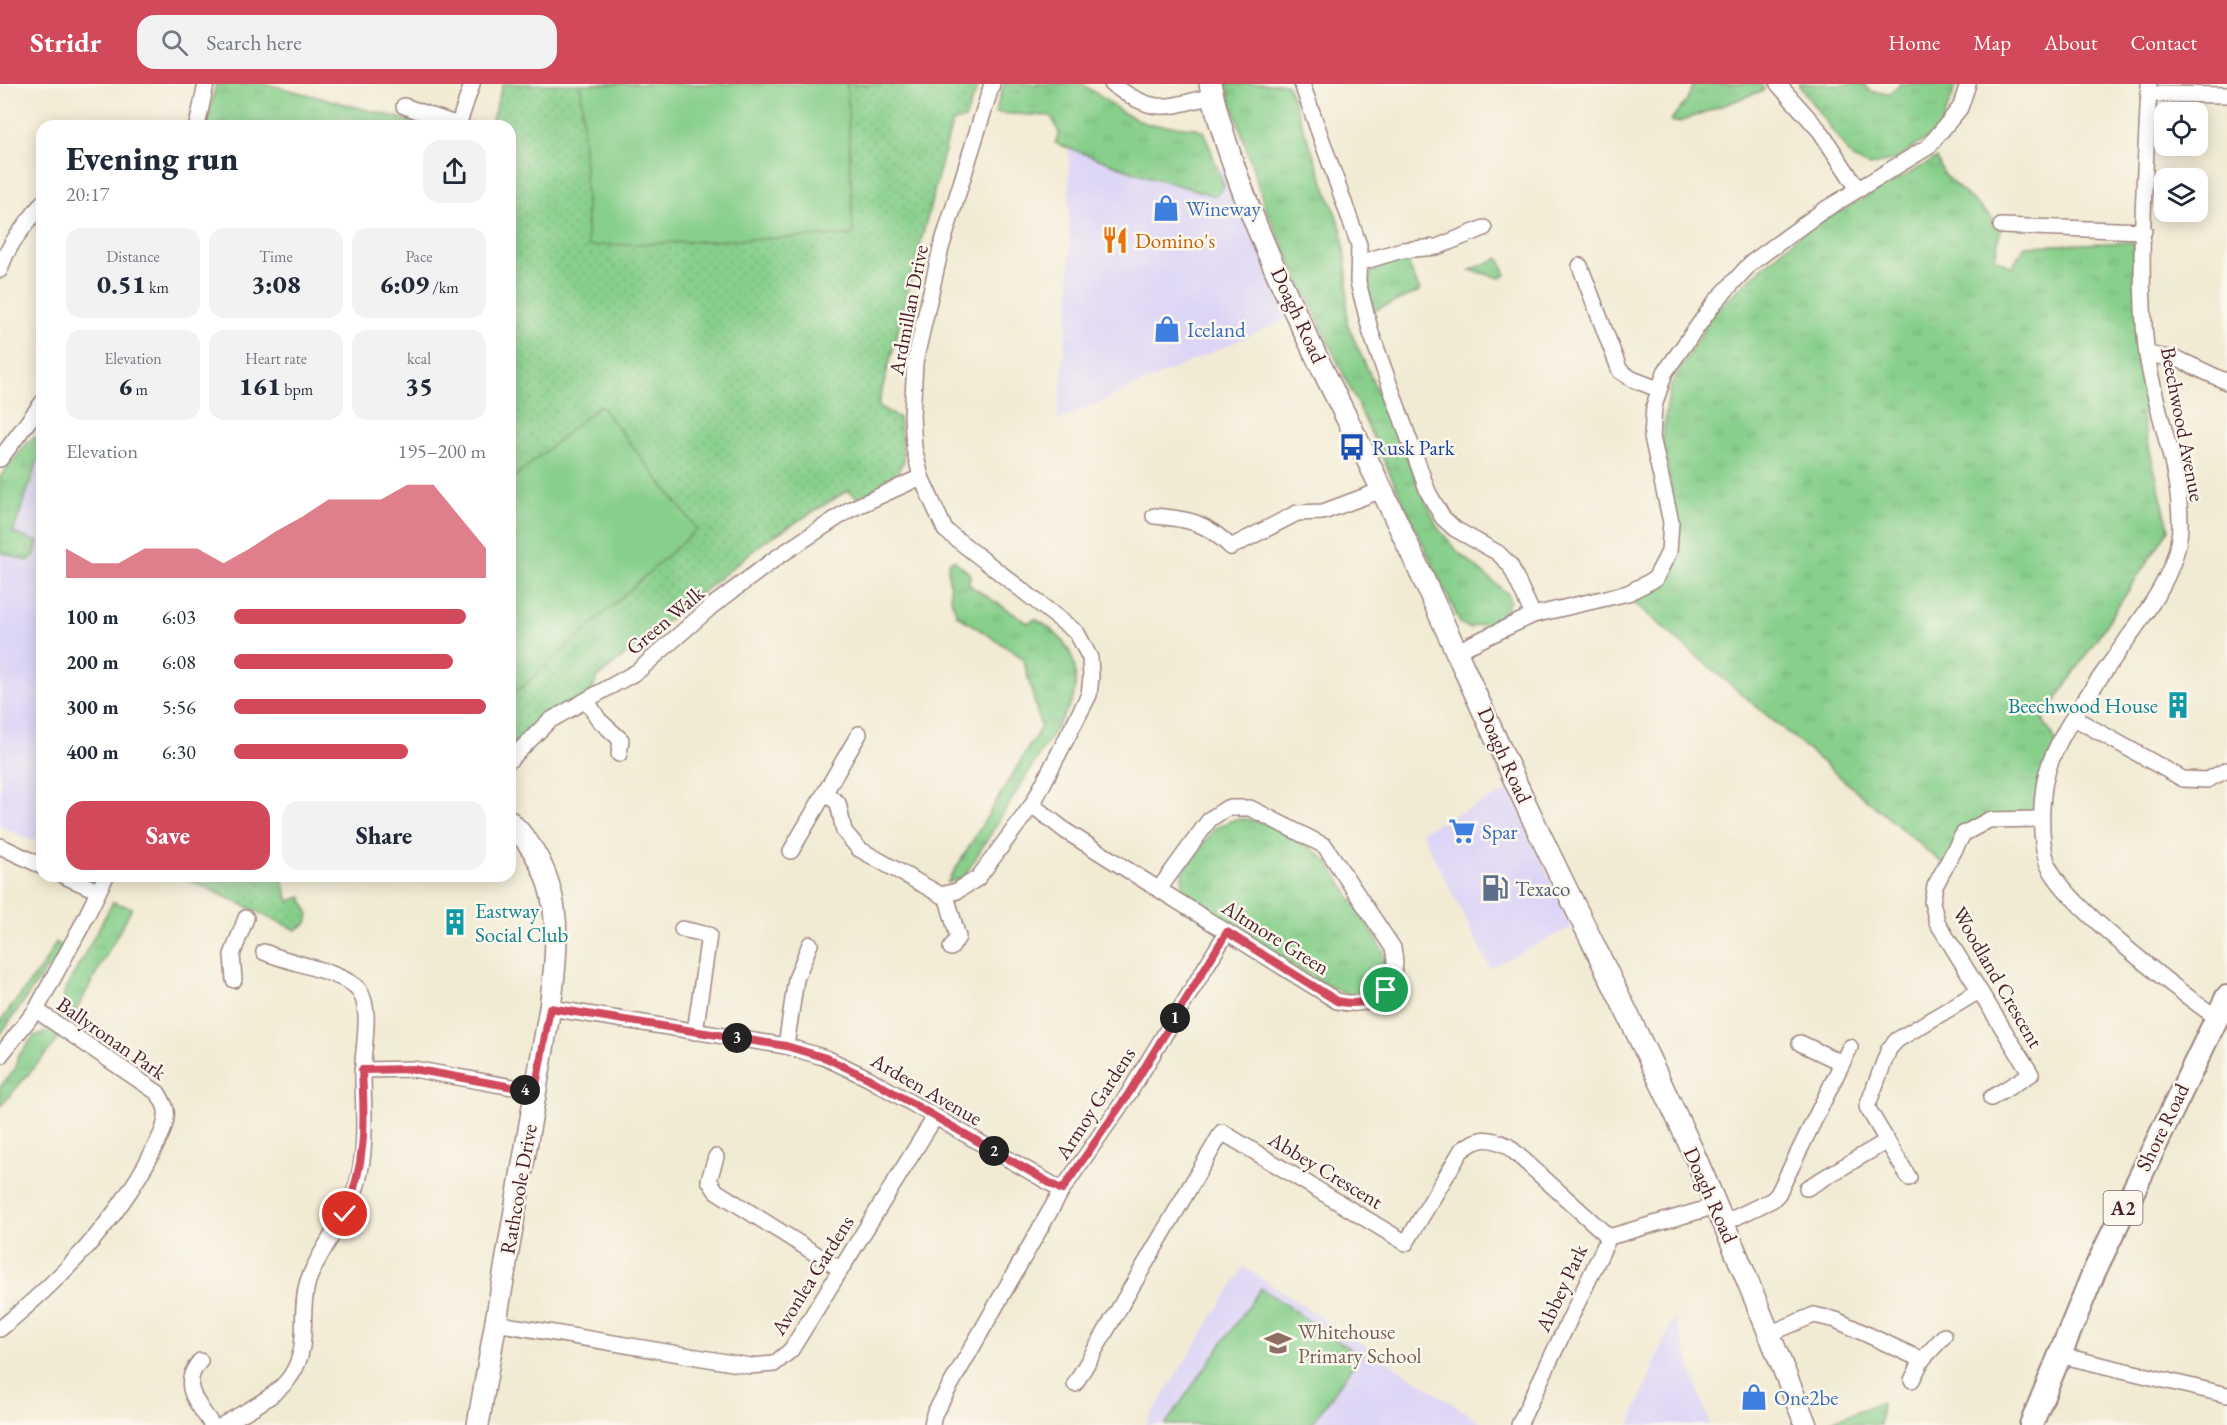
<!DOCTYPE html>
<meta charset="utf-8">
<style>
body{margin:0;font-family:"EB Garamond",serif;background:#f2f2f3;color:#1f2937;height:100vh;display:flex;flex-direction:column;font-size:22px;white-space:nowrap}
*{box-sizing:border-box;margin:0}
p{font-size:20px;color:#747a83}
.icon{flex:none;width:33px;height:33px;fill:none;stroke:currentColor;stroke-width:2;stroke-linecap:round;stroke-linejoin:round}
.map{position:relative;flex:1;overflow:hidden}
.drawer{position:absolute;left:36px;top:36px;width:480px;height:762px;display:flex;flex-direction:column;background:#fff;border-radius:18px;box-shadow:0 3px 15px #0003}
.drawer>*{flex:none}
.fabs{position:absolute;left:2154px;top:18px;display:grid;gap:12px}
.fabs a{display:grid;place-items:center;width:54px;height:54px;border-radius:12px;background:#fff;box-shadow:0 3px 15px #0003;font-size:30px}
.pin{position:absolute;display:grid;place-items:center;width:51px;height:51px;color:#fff;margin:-26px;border:3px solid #fff;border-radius:50%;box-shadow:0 2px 6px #0007}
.km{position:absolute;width:30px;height:30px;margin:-15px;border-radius:50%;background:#222;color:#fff;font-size:16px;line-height:30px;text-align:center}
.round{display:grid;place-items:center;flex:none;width:63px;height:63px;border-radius:18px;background:#f2f2f3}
.headline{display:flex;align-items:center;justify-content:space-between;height:102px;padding:0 30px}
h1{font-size:33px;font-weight:800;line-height:45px}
.stats{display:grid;grid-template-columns:repeat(3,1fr);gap:9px;height:102px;padding:6px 30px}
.stats div{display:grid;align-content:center;border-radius:15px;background:#f2f2f3;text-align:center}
.stats b{font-size:26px;font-weight:800}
.stats small{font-size:16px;font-weight:400}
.stats p{font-size:16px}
.chart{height:168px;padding:12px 30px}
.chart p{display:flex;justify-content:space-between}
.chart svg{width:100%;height:108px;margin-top:6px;fill:#d1495b;opacity:.7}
.cta{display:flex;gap:12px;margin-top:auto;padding:12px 30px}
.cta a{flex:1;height:69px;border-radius:18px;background:#d1495b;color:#fff;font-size:24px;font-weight:800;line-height:69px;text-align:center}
.cta a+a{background:#f2f2f3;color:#1f2937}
ul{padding:0 30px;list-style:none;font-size:20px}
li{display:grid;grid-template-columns:96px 72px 1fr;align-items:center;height:45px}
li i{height:15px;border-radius:8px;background:#d1495b}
header{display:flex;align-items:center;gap:36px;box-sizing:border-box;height:84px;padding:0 30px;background:#d1495b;color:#fff}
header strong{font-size:28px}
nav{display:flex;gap:33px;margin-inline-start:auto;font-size:21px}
.search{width:420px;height:54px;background:#f2f2f3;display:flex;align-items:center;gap:15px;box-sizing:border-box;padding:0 21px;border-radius:18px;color:#747a83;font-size:22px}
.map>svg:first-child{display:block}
.built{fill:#ddd5f6}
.grass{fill:url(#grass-tufts);stroke:#68775b;stroke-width:1.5}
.park{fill:url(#park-dots);stroke:#68775b;stroke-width:1.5}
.garden{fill:#87cf8b;stroke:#68775b;stroke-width:1.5}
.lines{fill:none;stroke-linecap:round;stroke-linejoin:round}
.street-casing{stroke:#9e8580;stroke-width:18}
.secondary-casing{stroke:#9e8580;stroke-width:24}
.primary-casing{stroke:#9e8580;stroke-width:26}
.street{stroke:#fff;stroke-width:15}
.secondary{stroke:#fff;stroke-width:21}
.primary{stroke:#fff;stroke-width:22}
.route-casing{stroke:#fff;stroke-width:12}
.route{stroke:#d1495b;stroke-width:8}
.labels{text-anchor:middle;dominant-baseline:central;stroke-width:5;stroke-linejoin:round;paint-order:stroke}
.shield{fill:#fbf7ec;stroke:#7f6065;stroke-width:1.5}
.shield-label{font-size:20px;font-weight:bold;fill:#4a1f2b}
.shop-label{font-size:21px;fill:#366cbe;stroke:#fbf7ec;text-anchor:start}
.food-label{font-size:21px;fill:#c56008;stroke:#fbf7ec;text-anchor:start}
.street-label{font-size:21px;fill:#4a1f2b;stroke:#fbf7ec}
.transit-label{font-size:21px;fill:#164399;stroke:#fbf7ec;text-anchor:start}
.culture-label{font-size:21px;fill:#0d838f;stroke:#fbf7ec;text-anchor:end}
.service-label{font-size:21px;fill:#4e5e75;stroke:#fbf7ec;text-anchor:start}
.education-label{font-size:21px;fill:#785e54;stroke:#fbf7ec;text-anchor:start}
</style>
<header>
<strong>Stridr</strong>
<div class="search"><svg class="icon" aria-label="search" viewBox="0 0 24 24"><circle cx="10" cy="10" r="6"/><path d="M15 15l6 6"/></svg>Search here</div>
<nav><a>Home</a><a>Map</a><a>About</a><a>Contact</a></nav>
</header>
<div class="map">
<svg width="2227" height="1341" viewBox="0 0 2227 1341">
<defs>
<pattern id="grass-tufts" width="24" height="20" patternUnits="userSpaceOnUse" patternTransform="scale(1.5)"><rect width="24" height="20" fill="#87cf8b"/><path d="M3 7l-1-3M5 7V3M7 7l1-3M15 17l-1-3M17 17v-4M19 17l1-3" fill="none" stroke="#76b178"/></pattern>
<pattern id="park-dots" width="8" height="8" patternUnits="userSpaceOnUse" patternTransform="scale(1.5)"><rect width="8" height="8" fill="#87cf8b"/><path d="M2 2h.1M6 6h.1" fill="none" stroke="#76b178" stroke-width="1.8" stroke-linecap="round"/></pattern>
</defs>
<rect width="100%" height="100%" fill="#fbf7ec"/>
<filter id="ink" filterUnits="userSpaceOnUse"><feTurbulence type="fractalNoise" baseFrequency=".0167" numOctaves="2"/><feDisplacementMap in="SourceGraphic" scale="12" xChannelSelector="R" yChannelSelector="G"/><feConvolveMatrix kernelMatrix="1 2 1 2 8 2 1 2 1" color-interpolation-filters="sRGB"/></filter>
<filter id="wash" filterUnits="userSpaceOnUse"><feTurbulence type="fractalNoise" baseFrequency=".008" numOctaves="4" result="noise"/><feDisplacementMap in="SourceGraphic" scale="24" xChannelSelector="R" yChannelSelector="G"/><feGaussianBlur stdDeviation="1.35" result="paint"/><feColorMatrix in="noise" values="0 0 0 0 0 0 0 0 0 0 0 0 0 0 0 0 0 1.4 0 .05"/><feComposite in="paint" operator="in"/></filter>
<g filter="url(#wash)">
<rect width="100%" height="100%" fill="#f2ebd4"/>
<!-- built -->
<g class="built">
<path d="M1069 64 1226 85 1289 234 1057 337 1070 214Z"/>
<path d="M42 366V752L32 757 0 742V424Z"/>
<path d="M1510 706 1572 843 1490 884 1421 747Z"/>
<path d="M1244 1183 1476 1335 1483 1341H1145Z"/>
<path d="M1674 1232 1710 1341H1630Z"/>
</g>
<!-- grass -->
<g class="grass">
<path d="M216 0H267L431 42H207Z"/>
<path d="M1004 0H1083L1122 28 1147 40 1196 44 1204 48 1224 102 1216 112 1140 90 1055 59 1059 49 1051 32 995 29Z"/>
<path d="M1226 0H1287L1342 147 1347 188V239L1438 444 1458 468 1508 510 1510 517 1501 534 1469 544 1460 539 1265 123Z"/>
<path d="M1694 0H1761L1764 6 1679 38H1672L1671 36 1686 18Z"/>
<path d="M1798 0H1864L1869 7 1890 10 1899 0H1957L1939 46 1895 76 1869 82 1854 76Z"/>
<path d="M1937 74 1944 91 2001 142 1995 174 2012 183 2025 162 2133 158 2146 330H2136L2142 334 2169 445 2043 636 2058 661 2041 735 1969 745 1944 781 1627 513 1659 496 1679 452 1662 354 1670 303 1714 227 1805 146Z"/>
<path d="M1499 174 1506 191 1500 194 1470 186Z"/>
<path d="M1395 177 1408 179 1420 207 1373 227 1367 207 1371 193 1369 189Z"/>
<path d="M42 350V376H38L13 449 38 458 34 472 28 477 0 468V393L29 357Z"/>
<path d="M954 476 970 490 969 501 1028 539 1035 535C1069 554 1083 580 1072 618L964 793 947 799 1041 643 1023 574 957 531 951 515 948 483 950 477Z"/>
<path d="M1244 735C1272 738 1308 759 1328 778L1378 857 1383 868 1384 893C1375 903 1366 912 1353 911 1333 911 1200 825 1183 807L1182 790 1215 744 1233 736Z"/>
<path d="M113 818 132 824 71 936 64 928V908Z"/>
<path d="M56 858 65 864 54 884H47L0 951V938L43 881Z"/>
<path d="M53 946 64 949 0 1023V1003L16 984 17 974 34 952Z"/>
<path d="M1882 1318 1880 1341 1826 1339Z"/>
</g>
<!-- park -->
<g class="park">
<path d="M503 0H979L965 35 952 39 878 322 899 334 904 377 889 401 857 413 847 407 765 457 597 594 592 608 535 639 510 664V42H490Z"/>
<path d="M181 792H281L289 817 302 813 309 831 307 839 296 846Z"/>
</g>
<!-- garden -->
<g class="garden">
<path d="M581 0H847L853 151 588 162Z"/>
<path d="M600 321 697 445 510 614V397Z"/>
<path d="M1261 1204 1360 1272 1311 1341H1165Z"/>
</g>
</g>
<g filter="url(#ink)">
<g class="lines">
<defs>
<g id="street">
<path d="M1112 0C1154 31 1165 24 1212 12"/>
<path d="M1302 0 1359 161 1358 198 1371 249 1428 408 1443 434 1455 445 1498 469 1510 481 1533 531"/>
<path d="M1778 0 1820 47 1858 105"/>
<path d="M2149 0C2146 87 2137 177 2146 264 2153 323 2180 380 2180 440 2180 482 2151 522 2128 554 2101 594 2067 634 2050 679 2040 705 2039 752 2047 778 2060 817 2180 908 2217 934"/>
<path d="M2148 10 2227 11"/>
<path d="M404 22 458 41"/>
<path d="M197 42 206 0"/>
<path d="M458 42 472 0"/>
<path d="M2001 142 2144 147"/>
<path d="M1359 179 1402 166 1437 163 1484 144"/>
<path d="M1580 182 1620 287 1632 295 1658 305"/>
<path d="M0 186C8 158 26 142 42 119"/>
<path d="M2147 270 2180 276 2227 298"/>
<path d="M0 375 42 319"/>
<path d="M1154 432C1190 435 1205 438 1231 463L1297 429 1323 428 1382 406"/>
<path d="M1457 567 1533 531 1628 509 1655 495 1669 468 1671 438 1652 353 1654 322 1665 288 1715 218 1751 179 1821 128 1928 63 1960 24 1968 0"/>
<path d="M587 617 599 636 621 656 619 670"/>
<path d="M2074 634 2183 695 2207 696 2227 686"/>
<path d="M510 676 549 637 638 587 712 522 776 474 849 426 921 393"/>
<path d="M826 710 838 719 844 747 859 765 941 811 957 807 978 794 1032 721 1089 611 1091 593 1090 574 1077 549 945 446 921 393 914 364 912 332 915 278 941 164 992 0"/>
<path d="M1032 721 1067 748 1337 917C1376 927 1402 902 1393 864L1325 762 1250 724H1227L1210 735 1159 805"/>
<path d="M0 762 42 782"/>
<path d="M791 767 859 650"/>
<path d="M64 792 98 807"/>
<path d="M946 811 958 853 951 864"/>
<path d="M682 845 709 851 695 948"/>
<path d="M234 896 232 871 246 834"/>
<path d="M550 924 786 962 826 974 868 994 1062 1106"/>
<path d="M1800 959 1842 979"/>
<path d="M786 962 796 895 810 860"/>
<path d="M0 972 36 926 81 843 106 792"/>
<path d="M362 986 413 985 535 1007"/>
<path d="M1991 1014 2031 990 1937 838 1932 818 1935 802 1963 750 1989 736 2041 735"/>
<path d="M716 1073 709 1096 716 1107 840 1185"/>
<path d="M1909 1094 1867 1023 1889 965 1897 956 1979 907"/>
<path d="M1807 1104 1887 1057"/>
<path d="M1724 1139 1772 1116 1778 1110 1850 963"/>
<path d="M495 1239 750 1282 774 1280 791 1266 935 1033"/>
<path d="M0 1245C61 1195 115 1140 152 1069 158 1057 168 1041 166 1026 165 1021 161 1014 158 1009L36 926"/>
<path d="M1769 1250 1814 1231 1836 1236 1922 1276"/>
<path d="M2059 1271 2227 1311"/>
<path d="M200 1277C179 1302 197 1318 212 1341"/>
<path d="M1912 1296 1922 1276 1944 1252"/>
<path d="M1075 1300 1222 1048 1406 1159 1461 1067C1478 1053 1488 1052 1508 1062L1609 1153"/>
<path d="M223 1341C245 1327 279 1312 292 1290 311 1260 298 1229 308 1197 320 1164 345 1138 356 1104 368 1066 363 1027 363 987 362 964 373 927 359 906 347 889 286 878 264 868"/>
<path d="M932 1341 934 1330 1062 1106 1129 1009 1227 848"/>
<path d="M1519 1341 1609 1153 1716 1122"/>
</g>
<g id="secondary">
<path d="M1210 0C1244 149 1334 301 1398 440 1445 541 1489 642 1536 742 1588 851 1643 958 1693 1068 1733 1158 1769 1250 1806 1341"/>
<path d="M478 1341 550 924C559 854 565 792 510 738"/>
</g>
<path id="primary" d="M2031 1341 2094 1188 2227 913"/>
</defs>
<!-- street casing -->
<use href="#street" class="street-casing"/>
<!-- secondary casing -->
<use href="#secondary" class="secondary-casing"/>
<!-- primary casing -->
<use href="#primary" class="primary-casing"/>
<!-- street -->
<use href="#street" class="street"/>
<!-- secondary -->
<use href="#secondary" class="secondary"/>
<!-- primary -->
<use href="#primary" class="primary"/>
</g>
</g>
<g class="lines" filter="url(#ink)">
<defs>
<path id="route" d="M345 1130C366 1080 365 1039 362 986L413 985 535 1007 550 924 786 962 826 974 868 994 1062 1106 1129 1009 1227 848 1337 917C1357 922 1370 918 1386 906"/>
</defs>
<!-- route casing -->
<use href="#route" class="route-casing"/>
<!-- route -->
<use href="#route" class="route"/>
</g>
<!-- icons -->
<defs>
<symbol id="shop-bare" viewBox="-9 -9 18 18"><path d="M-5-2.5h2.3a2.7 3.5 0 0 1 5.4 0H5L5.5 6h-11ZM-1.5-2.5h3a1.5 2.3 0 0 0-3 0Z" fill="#3f7fe0" stroke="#fbf7ec" stroke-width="2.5" paint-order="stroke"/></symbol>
<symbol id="restaurant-bare" viewBox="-9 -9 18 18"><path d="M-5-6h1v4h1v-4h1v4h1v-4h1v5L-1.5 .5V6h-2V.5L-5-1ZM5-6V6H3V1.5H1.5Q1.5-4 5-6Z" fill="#e8710a" stroke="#fbf7ec" stroke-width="2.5" paint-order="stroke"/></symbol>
<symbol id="bus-bare" viewBox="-9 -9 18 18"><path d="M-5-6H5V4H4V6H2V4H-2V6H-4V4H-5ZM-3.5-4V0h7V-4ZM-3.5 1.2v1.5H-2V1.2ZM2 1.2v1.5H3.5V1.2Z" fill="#1a4fb4" stroke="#fbf7ec" stroke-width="2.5" paint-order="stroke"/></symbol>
<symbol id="building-bare" viewBox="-9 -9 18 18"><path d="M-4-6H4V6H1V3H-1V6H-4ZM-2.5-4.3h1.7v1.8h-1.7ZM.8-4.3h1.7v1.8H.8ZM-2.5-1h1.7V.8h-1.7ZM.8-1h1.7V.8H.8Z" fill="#0f9aa8" stroke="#fbf7ec" stroke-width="2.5" paint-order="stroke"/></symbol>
<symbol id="supermarket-bare" viewBox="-9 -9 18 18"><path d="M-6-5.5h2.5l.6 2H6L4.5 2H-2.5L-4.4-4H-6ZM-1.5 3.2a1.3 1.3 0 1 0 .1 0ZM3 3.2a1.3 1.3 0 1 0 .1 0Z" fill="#3f7fe0" stroke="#fbf7ec" stroke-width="2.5" paint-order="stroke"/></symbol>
<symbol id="fuel-bare" viewBox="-9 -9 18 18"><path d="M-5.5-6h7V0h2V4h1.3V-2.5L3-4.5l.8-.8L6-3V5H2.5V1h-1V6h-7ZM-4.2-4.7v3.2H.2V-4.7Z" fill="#5c6f8a" stroke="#fbf7ec" stroke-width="2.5" paint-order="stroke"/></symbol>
<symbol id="school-bare" viewBox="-9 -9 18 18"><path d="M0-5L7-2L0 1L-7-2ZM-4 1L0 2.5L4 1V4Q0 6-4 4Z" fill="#8d6e63" stroke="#fbf7ec" stroke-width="2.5" paint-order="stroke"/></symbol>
</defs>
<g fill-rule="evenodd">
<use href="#shop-bare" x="1147" y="105" width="38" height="38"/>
<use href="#restaurant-bare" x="1096" y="137" width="38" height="38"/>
<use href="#shop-bare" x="1148" y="226" width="38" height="38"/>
<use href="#bus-bare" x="1333" y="344" width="38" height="38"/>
<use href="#building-bare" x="2159" y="602" width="38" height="38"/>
<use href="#supermarket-bare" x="1443" y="728" width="38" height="38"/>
<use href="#fuel-bare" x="1476" y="785" width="38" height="38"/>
<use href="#building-bare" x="436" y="819" width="38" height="38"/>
<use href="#school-bare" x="1259" y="1240" width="38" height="38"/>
<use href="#shop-bare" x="1735" y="1294" width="38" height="38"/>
</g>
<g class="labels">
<!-- shield labels -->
<rect class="shield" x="2103.5" y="1107" width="39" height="34" rx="4.5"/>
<g class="shield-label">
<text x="2123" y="1124">A2</text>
</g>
<!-- shop labels -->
<g class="shop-label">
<text x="1186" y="124">Wineway</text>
<text x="1187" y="245">Iceland</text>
<text x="1482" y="747">Spar</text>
<text x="1774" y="1313">One2be</text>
</g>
<!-- food labels -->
<g class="food-label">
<text x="1135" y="156">Domino's</text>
</g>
<!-- street labels -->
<g class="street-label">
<text transform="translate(908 226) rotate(-79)">Ardmillan Drive</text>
<text transform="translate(1299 231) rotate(65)">Doagh Road</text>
<text transform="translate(2183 340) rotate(79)">Beechwood Avenue</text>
<text transform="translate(665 536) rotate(-40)">Green Walk</text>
<text transform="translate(1505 671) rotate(66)">Doagh Road</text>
<text transform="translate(1276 853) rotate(32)">Altmore Green</text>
<text transform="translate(1998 893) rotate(60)">Woodland Crescent</text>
<text transform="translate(112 954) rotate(35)">Ballyronan Park</text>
<text transform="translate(927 1005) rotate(30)">Ardeen Avenue</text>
<text transform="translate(1095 1019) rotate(-57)">Armoy Gardens</text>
<text transform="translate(2162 1043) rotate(-64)">Shore Road</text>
<text transform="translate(1326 1086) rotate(31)">Abbey Crescent</text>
<text transform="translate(518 1105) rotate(-80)">Rathcoole Drive</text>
<text transform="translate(1711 1111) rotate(66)">Doagh Road</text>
<text transform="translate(812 1191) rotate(-58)">Avonlea Gardens</text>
<text transform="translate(1561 1204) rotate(-65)">Abbey Park</text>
</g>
<!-- transit labels -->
<g class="transit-label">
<text x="1372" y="363">Rusk Park</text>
</g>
<!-- culture labels -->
<g class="culture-label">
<text x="2158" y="621">Beechwood House</text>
<text x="475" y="826" text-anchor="start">Eastway<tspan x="475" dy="24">Social Club</tspan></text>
</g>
<!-- service labels -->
<g class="service-label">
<text x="1515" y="804">Texaco</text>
</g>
<!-- education labels -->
<g class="education-label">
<text x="1298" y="1247">Whitehouse<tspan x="1298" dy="24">Primary School</tspan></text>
</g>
</g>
</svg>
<div class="fabs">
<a><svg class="icon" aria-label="locate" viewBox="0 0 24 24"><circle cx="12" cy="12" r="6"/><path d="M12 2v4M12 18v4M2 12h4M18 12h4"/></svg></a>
<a><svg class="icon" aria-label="layers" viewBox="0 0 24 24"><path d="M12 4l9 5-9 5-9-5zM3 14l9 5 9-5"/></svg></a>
</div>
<div class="pin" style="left:1386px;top:906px;background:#1e9e55"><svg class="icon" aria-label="arrive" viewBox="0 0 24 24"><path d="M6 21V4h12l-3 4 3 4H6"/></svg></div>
<div class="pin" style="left:345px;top:1130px;background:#d93025"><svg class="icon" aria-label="check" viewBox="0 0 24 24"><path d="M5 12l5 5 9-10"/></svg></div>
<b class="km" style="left:1175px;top:934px">1</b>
<b class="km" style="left:994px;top:1067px">2</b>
<b class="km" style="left:737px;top:954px">3</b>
<b class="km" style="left:525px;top:1006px">4</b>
<section class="drawer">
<div class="headline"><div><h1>Evening run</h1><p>20:17</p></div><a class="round"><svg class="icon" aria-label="share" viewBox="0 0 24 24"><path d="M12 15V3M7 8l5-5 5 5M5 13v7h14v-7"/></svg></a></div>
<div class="stats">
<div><p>Distance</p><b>0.51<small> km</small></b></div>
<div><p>Time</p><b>3:08</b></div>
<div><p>Pace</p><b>6:09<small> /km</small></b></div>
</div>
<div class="stats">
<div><p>Elevation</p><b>6<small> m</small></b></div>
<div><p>Heart rate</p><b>161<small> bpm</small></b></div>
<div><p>kcal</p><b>35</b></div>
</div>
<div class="chart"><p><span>Elevation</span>195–200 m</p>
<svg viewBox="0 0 160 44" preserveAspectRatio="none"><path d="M0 44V32L10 38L20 38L30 32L40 32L50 32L60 38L70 32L80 25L90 19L100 12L110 12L120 12L130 6L140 6L150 19L160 32V44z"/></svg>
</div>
<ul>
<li><b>100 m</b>6:03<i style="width:92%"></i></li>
<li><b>200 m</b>6:08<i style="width:87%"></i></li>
<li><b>300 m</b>5:56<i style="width:100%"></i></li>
<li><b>400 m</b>6:30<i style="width:69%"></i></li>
</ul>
<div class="cta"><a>Save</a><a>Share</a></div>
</section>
</div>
